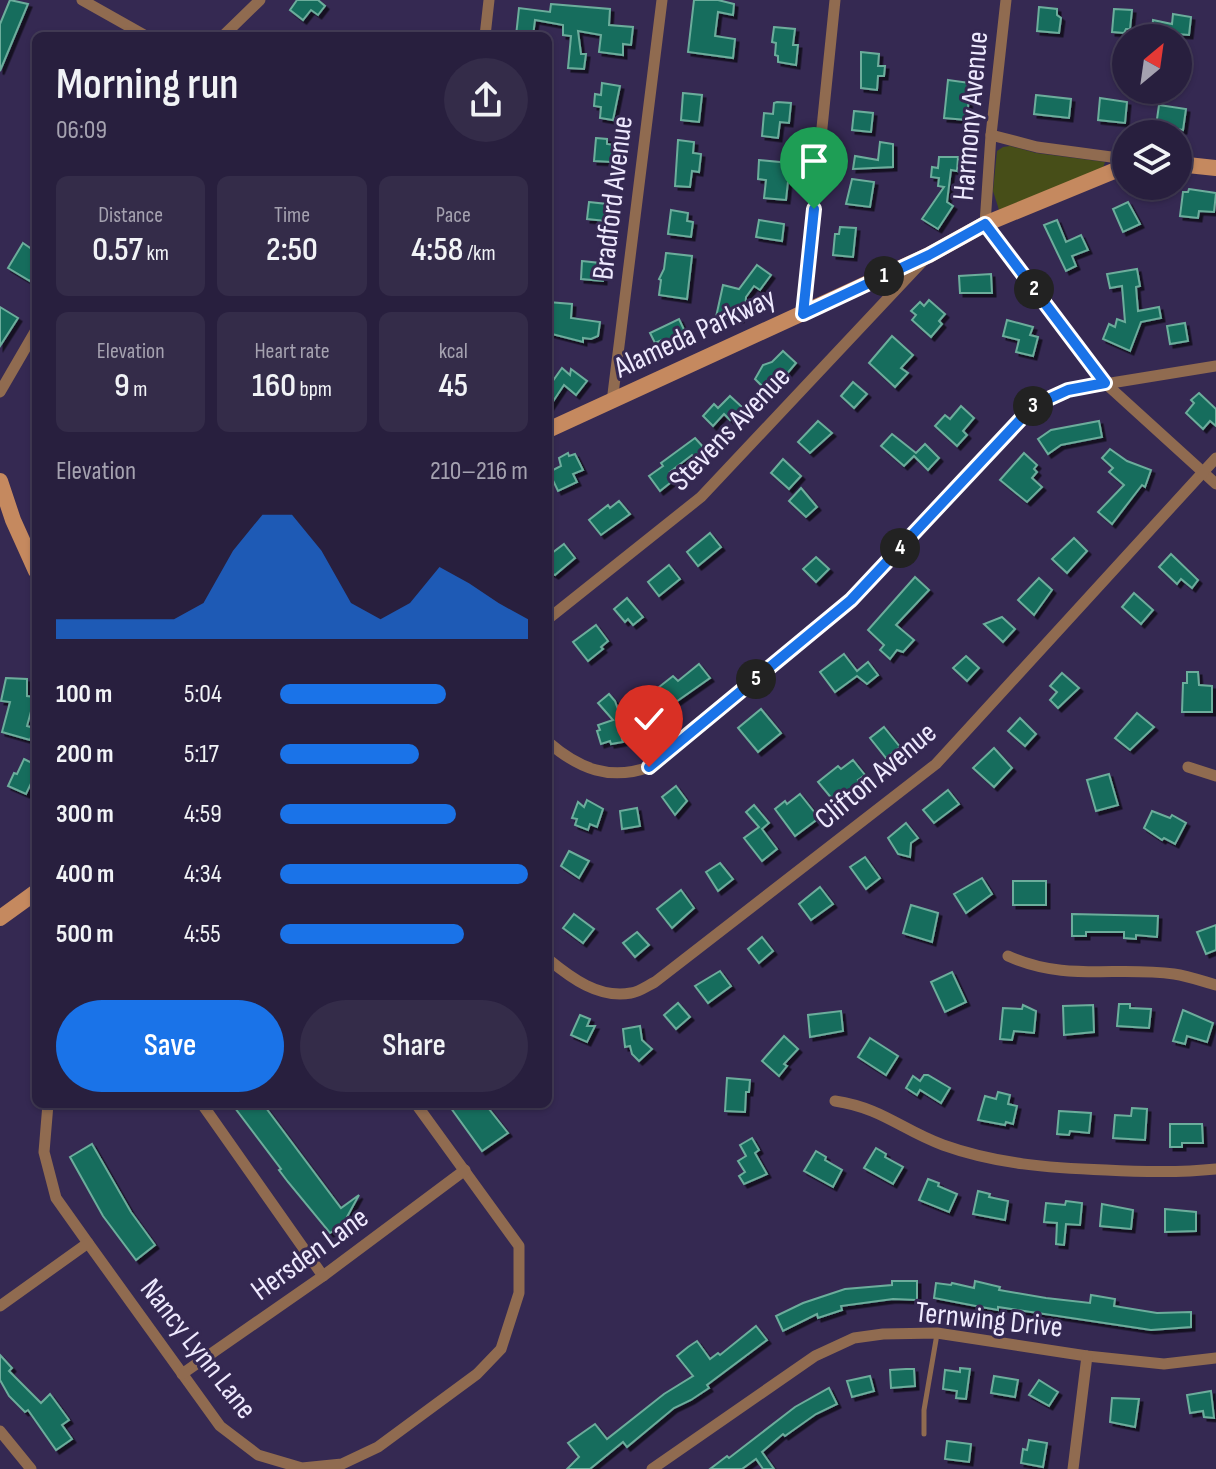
<!DOCTYPE html>
<meta charset="utf-8">
<style>
body{margin:0;font-family:"Sofia Sans Condensed",sans-serif;background:#342c49;color:#f1f3f6;height:100vh;display:flex;flex-direction:column;font-size:30px;white-space:nowrap}
*{box-sizing:border-box;margin:0}
p{font-size:26px;color:#a5a2b0}
.icon{flex:none;width:44px;height:44px;fill:none;stroke:currentColor;stroke-width:2;stroke-linecap:round;stroke-linejoin:round}
.map{position:relative;flex:1;overflow:hidden}
.side{position:absolute;left:32px;top:32px;width:520px;height:1076px;display:flex;flex-direction:column;background:#281f3e;border-radius:12px;box-shadow:0 2px 6px #0004,0 0 0 2px #443d58}
.side>*{flex:none}
.needle{width:52px;rotate:29deg}
.buttons{position:absolute;left:1112px;top:24px;display:grid;gap:16px}
.buttons a{display:grid;place-items:center;width:80px;height:80px;border-radius:50%;background:#281f3e;box-shadow:0 2px 6px #0004,0 0 0 2px #443d58;font-size:40px}
.pin{position:absolute;display:grid;place-items:center;width:68px;height:68px;color:#fff;margin:-82px -34px;border-radius:50% 50% 50% 0;rotate:-45deg;box-shadow:0 0 8px #0007}
.pin .icon{rotate:45deg}
.km{position:absolute;width:40px;height:40px;margin:-20px;border-radius:50%;background:#222;color:#fff;font-size:22px;line-height:40px;text-align:center}
.round{display:grid;place-items:center;flex:none;width:84px;height:84px;border-radius:42px;background:#342c49}
.headline{display:flex;align-items:center;justify-content:space-between;height:136px;padding:0 24px}
h1{font-size:44px;font-weight:600;line-height:60px}
.metrics{display:grid;grid-template-columns:repeat(3,1fr);gap:12px;height:136px;padding:8px 24px}
.metrics div{display:grid;align-content:center;border-radius:12px;background:#342c49;text-align:center}
.metrics b{font-size:34px;font-weight:600}
.metrics small{font-size:22px;font-weight:400}
.metrics p{font-size:22px}
.chart{height:224px;padding:16px 24px}
.chart p{display:flex;justify-content:space-between}
.chart svg{width:100%;height:144px;margin-top:8px;fill:#1a73e8;opacity:.7}
.primary-button{display:flex;gap:16px;margin-top:auto;padding:16px 24px}
.primary-button a{flex:1;height:92px;border-radius:48px;background:#1a73e8;color:#fff;font-size:32px;font-weight:600;line-height:92px;text-align:center}
.primary-button a+a{background:#342c49;color:#f1f3f6}
ul{padding:0 24px;list-style:none;font-size:26px}
li{display:grid;grid-template-columns:128px 96px 1fr;align-items:center;height:60px}
li i{height:20px;border-radius:10px;background:#1a73e8}
.map>svg:first-child{display:block}
.green{fill:#474e18}
.building{fill:#186d5d;stroke:#6cad9c;stroke-width:2;filter:url(#shadow)}
.lines{fill:none;stroke-linecap:round;stroke-linejoin:round}
.lane{stroke:#906b50;stroke-width:5}
.street{stroke:#906b50;stroke-width:11}
.secondary{stroke:#c5895f;stroke-width:16}
.route-casing{stroke:#fff;stroke-width:16}
.route{stroke:#1a73e8;stroke-width:10}
.labels{text-anchor:middle;dominant-baseline:central;stroke-width:6;stroke-linejoin:round;paint-order:stroke}
.street-label{font-size:30px;fill:#eee9fe;stroke:#352952}
</style>
<div class="map">
<svg width="1216" height="1469" viewBox="0 0 1216 1469">
<defs>
<filter id="shadow"><feDropShadow dx="3.5" dy="3.5" stdDeviation="0" flood-color="#0009"/></filter>
</defs>
<rect width="100%" height="100%" fill="#352952"/>
<!-- green -->
<path class="green" d="M1010 146 1036 153 1105 162 1103 168 999 210 993 191 997 151 1003 147Z"/>
<!-- building -->
<g class="building">
<path d="M10 0 28 4 0 71V24Z"/>
<path d="M297 0H318L325 6 318 15 311 10 303 20 290 10Z"/>
<path d="M694 0H718L734 4 733 15 718 12 715 36 735 39 733 58 688 52Z"/>
<path d="M551 4 610 9 609 25 633 27 631 45 623 44V55L599 52 601 35 578 31 581 54H586L584 69 568 68 571 36 563 35V25L535 20 533 36H516L519 8 550 12Z"/>
<path d="M1039 7 1057 9V15L1061 18 1059 33 1037 31Z"/>
<path d="M1114 9 1132 10 1130 29H1126L1124 33 1112 32Z"/>
<path d="M1173 14 1191 17 1189 35 1152 32 1153 20 1172 24Z"/>
<path d="M774 27 795 29 793 45H798L796 65 778 62V56L775 55 776 43 772 42Z"/>
<path d="M861 52 879 54 878 66H885L884 76H878L877 90 861 88Z"/>
<path d="M948 80 970 83 967 120 944 118Z"/>
<path d="M602 83 620 86 613 120 600 118 601 107 594 106 595 94 601 95Z"/>
<path d="M683 93 702 95 699 122 681 120Z"/>
<path d="M1036 95 1071 99 1069 118 1034 114Z"/>
<path d="M1100 98 1127 102 1125 123 1098 120Z"/>
<path d="M777 102 791 103 789 123 780 122 778 138 762 136 764 113 773 114 774 103Z"/>
<path d="M1159 105 1186 109 1183 130 1156 126Z"/>
<path d="M854 111 873 113 871 132 852 130Z"/>
<path d="M596 138 607 139V144L614 145 612 162 594 161Z"/>
<path d="M678 140 694 142 693 153 701 154 699 172 692 171 690 187 675 186Z"/>
<path d="M880 142 893 144V167L853 169 855 156 878 160Z"/>
<path d="M939 157H958L957 171 951 170 947 202 953 206 938 229 922 219 944 187 938 186 939 178 931 177 932 167 938 168Z"/>
<path d="M759 160 790 163 786 200 764 198 766 180 758 179Z"/>
<path d="M852 179 874 182 870 207 846 204Z"/>
<path d="M1189 189 1216 193 1214 212 1199 211 1198 218 1180 216 1183 192H1188Z"/>
<path d="M589 202 607 204 606 221 587 219Z"/>
<path d="M1128 202 1140 224 1123 232 1113 209Z"/>
<path d="M671 210 688 213 687 221 693 222 691 237 668 234Z"/>
<path d="M759 220 784 224 782 241 756 237Z"/>
<path d="M1057 220 1066 242 1081 235 1088 250 1072 256 1076 266 1066 271 1044 225Z"/>
<path d="M840 227 856 228 853 257 833 255 835 234H839Z"/>
<path d="M23 243 36 252V270L30 281 8 268Z"/>
<path d="M666 253 692 256 687 299 659 295 661 280 659 279 664 269Z"/>
<path d="M582 261 600 263 599 269H604L603 281 581 279Z"/>
<path d="M757 265 771 275 760 290 754 286 746 297 745 311H741L740 319 716 317 723 285 739 289Z"/>
<path d="M1137 269 1140 286 1136 287 1138 311 1159 307 1161 318 1141 322 1130 351 1103 339 1109 324 1115 327 1117 319 1125 322 1122 286 1110 288 1107 274Z"/>
<path d="M991 274 992 293H960L959 276Z"/>
<path d="M929 300 945 314 939 321 942 324 931 337 912 320 916 315 911 311 920 302 924 306Z"/>
<path d="M548 302 572 304 571 318 600 322 598 336 591 339 583 338V342L548 333Z"/>
<path d="M0 307 18 318 0 346Z"/>
<path d="M679 319 687 336 665 346 662 340 655 343 650 333Z"/>
<path d="M1007 320 1033 327 1030 335 1038 337 1033 356 1016 352 1019 340 1003 336Z"/>
<path d="M1185 323 1188 341 1170 344 1167 326Z"/>
<path d="M892 336 913 355 901 368 908 373 895 387 869 363Z"/>
<path d="M783 351 796 363 770 394 755 379 763 365 772 362Z"/>
<path d="M562 368 570 375 571 369 587 381 576 395 564 385 548 409V379L552 382Z"/>
<path d="M853 382 867 394 854 408 841 396Z"/>
<path d="M1199 393 1216 409V426L1210 421 1203 429 1186 413 1194 403 1191 400Z"/>
<path d="M730 396 742 407 730 420 724 414 713 426 703 416 714 404 718 408Z"/>
<path d="M961 406 974 418 963 431 967 435 957 446 935 426 945 415 950 419Z"/>
<path d="M818 421 832 433 810 453 798 442Z"/>
<path d="M1099 421 1102 437 1061 445 1048 454 1038 439 1051 430Z"/>
<path d="M892 434 916 453 925 444 939 458 928 470 914 456 904 466 881 446Z"/>
<path d="M695 438 705 449 695 458 692 455 670 472 675 479 660 491 649 476 663 466 661 463Z"/>
<path d="M1110 449 1127 461 1151 470 1145 487 1142 485 1112 524 1098 512 1124 485 1109 472 1113 468 1102 458Z"/>
<path d="M568 453 569 456 575 454 583 470 573 474 577 482 558 491 549 472 561 466 559 458Z"/>
<path d="M1024 453 1037 465 1034 469 1037 472 1032 478 1042 487 1027 502 1000 480Z"/>
<path d="M783 459 801 476 789 489 771 473Z"/>
<path d="M801 488 817 507 806 517 789 501Z"/>
<path d="M619 501 630 514 601 535 589 520 608 505 610 508Z"/>
<path d="M710 533 721 547 698 566 687 552Z"/>
<path d="M1074 538 1087 551 1067 573 1052 559Z"/>
<path d="M564 544 575 558 555 575 548 571V556Z"/>
<path d="M1171 554 1198 580 1192 588 1181 579 1177 584 1159 567Z"/>
<path d="M816 557 829 569 816 582 803 569Z"/>
<path d="M669 565 680 579 659 596 648 582Z"/>
<path d="M915 577 929 590 896 625 914 640 903 652 897 650 890 659 880 650 884 645 868 630Z"/>
<path d="M1039 578 1052 590 1034 615 1018 600Z"/>
<path d="M1134 593 1153 610 1141 624 1122 607Z"/>
<path d="M627 598 643 617 633 625 628 619 625 622 614 609Z"/>
<path d="M1002 617 1015 629 1003 642 984 624Z"/>
<path d="M596 625 608 641 601 647 603 649 588 661 573 642Z"/>
<path d="M844 654 857 671 868 662 878 675 867 684 857 676 835 692 820 672Z"/>
<path d="M966 656 979 668 967 681 953 668Z"/>
<path d="M699 664 710 678 676 702 669 710 670 712 662 719 660 717 655 721 652 717 645 723 637 713 653 700 649 695 673 676 678 681Z"/>
<path d="M1187 672H1198L1199 685 1212 686V712H1182L1183 683H1187Z"/>
<path d="M1062 673 1079 688 1058 708 1050 700 1057 692 1050 686Z"/>
<path d="M6 678 27 679V696L35 697 27 726 34 728 30 740 2 732 10 702 1 701Z"/>
<path d="M609 694 615 701 628 737 622 739 623 742 611 744 610 741 601 744 597 731 600 730 598 725 613 720 598 703Z"/>
<path d="M761 709 781 733 758 752 738 728Z"/>
<path d="M1137 713 1154 727 1130 750 1115 738Z"/>
<path d="M1020 718 1036 734 1025 746 1008 731Z"/>
<path d="M884 727 900 747 886 758 870 738Z"/>
<path d="M994 748 1012 768 994 787 973 768Z"/>
<path d="M24 759 36 765V773L26 794 8 786 14 773 17 774Z"/>
<path d="M853 760 865 775 858 780 860 783 847 794 844 791 833 800 818 782 838 766 841 769Z"/>
<path d="M1109 774 1118 805 1096 811 1087 780Z"/>
<path d="M676 786 687 801 675 815 662 797Z"/>
<path d="M948 790 959 804 934 823 923 810Z"/>
<path d="M800 794 819 818 795 836 775 809 785 801 787 804Z"/>
<path d="M587 800 603 809 597 827 590 824 588 830 575 825 577 819 572 818 578 802 584 807Z"/>
<path d="M754 805 769 823 762 829 777 849 762 861 744 838 759 827 746 812Z"/>
<path d="M637 808 640 826 622 829 620 811Z"/>
<path d="M1152 811 1170 818 1172 815 1186 823 1175 844 1164 838 1162 840 1144 828Z"/>
<path d="M906 823 918 838 911 843 910 857 898 854 888 838Z"/>
<path d="M569 851 589 861 579 878 561 866Z"/>
<path d="M865 857 880 878 866 889 850 867Z"/>
<path d="M720 863 733 879 718 891 706 872Z"/>
<path d="M982 878 992 894 966 913 954 894Z"/>
<rect x="1013" y="881" width="33" height="24"/>
<path d="M820 887 833 904 811 920 799 904Z"/>
<path d="M681 890 694 908 672 928 657 909Z"/>
<path d="M911 905 938 913 932 942 903 933Z"/>
<path d="M574 914 594 929 583 943 563 928Z"/>
<path d="M1072 914 1158 916 1157 937 1136 935V939L1124 938V932H1086V936H1072Z"/>
<path d="M1216 925V950L1206 954 1197 932Z"/>
<path d="M637 932 649 945 635 957 623 943Z"/>
<path d="M762 937 773 951 759 963 748 949Z"/>
<path d="M720 971 731 986 708 1003 695 986Z"/>
<path d="M952 972 966 1002 945 1012 931 982Z"/>
<path d="M678 1003 690 1017 676 1029 664 1015Z"/>
<path d="M1119 1004H1130V1008L1151 1009 1149 1028 1117 1026Z"/>
<path d="M1023 1005 1036 1011 1034 1033 1014 1031 1012 1040 1000 1039 1003 1008 1022 1009Z"/>
<path d="M1093 1005 1094 1032 1064 1035 1063 1006Z"/>
<path d="M1183 1010 1213 1023 1207 1042 1187 1036 1185 1044 1173 1041Z"/>
<path d="M841 1011 843 1031 810 1037 808 1015Z"/>
<path d="M580 1015 590 1019 587 1026H595L587 1042 571 1035Z"/>
<path d="M640 1026 642 1040 652 1049 639 1061 632 1054 630 1046 625 1047 623 1029Z"/>
<path d="M784 1036 798 1049 784 1064 787 1066 779 1076 762 1061Z"/>
<path d="M870 1038 898 1056 886 1075 858 1057Z"/>
<path d="M924 1075H928L950 1088 941 1103 920 1090 917 1095 906 1088 913 1076 920 1081Z"/>
<path d="M727 1078 750 1080 749 1092H746L745 1112 725 1111Z"/>
<path d="M998 1092 1010 1095 1008 1104 1017 1106 1013 1124 1006 1122 1005 1125 978 1120 985 1096 996 1099Z"/>
<path d="M232 1104H263L341 1208 359 1195 347 1217 350 1219 330 1233 288 1182 279 1170 281 1169Z"/>
<path d="M448 1104H485L508 1133 482 1151Z"/>
<path d="M1132 1108 1147 1109 1145 1140 1113 1138 1115 1115 1131 1116Z"/>
<path d="M1059 1111 1091 1113 1089 1133 1070 1131 1069 1135 1057 1134Z"/>
<path d="M1170 1124H1202L1203 1143H1182V1147H1170Z"/>
<path d="M752 1138 759 1150 755 1153 767 1174 744 1184 739 1176 745 1172 738 1161 746 1156 740 1145Z"/>
<path d="M92 1144 131 1212 155 1245 136 1260 103 1216 70 1157Z"/>
<path d="M876 1148 886 1154 885 1157 903 1167 893 1184 864 1168Z"/>
<path d="M816 1151 826 1157 825 1160 842 1170 833 1187 804 1171Z"/>
<path d="M928 1179 939 1183 938 1186 957 1194 949 1212 919 1200Z"/>
<path d="M978 1191 990 1194 989 1197 1008 1201 1005 1220 973 1214Z"/>
<path d="M1066 1201 1082 1203 1080 1225 1066 1224 1064 1245 1056 1244 1057 1223 1044 1222 1046 1203 1065 1205Z"/>
<path d="M1102 1204 1133 1210 1131 1229 1100 1226Z"/>
<path d="M1165 1209 1196 1212V1231L1165 1232Z"/>
<path d="M892 1281H917V1300L893 1299 841 1306 842 1310 818 1318 817 1314 783 1331 776 1316 803 1303 845 1289 892 1285Z"/>
<path d="M975 1281 1000 1287 999 1290 1046 1298 1090 1303 1091 1295 1115 1299 1114 1306 1157 1313 1191 1312V1327L1151 1330 998 1307V1310L981 1307 934 1298 936 1283 951 1285 952 1283 974 1288Z"/>
<path d="M756 1326 767 1340 707 1385 709 1388 691 1400 674 1408 627 1447 623 1442 590 1469H567L579 1457 568 1443 595 1424 607 1439 664 1394 693 1376 677 1356 688 1347 697 1341 710 1359 718 1353 720 1355Z"/>
<path d="M0 1355 12 1368 9 1371 41 1403 50 1394 69 1420 62 1425 72 1439 56 1450 28 1410 25 1412 9 1396 0 1380Z"/>
<path d="M960 1368 970 1369 966 1399 956 1398 957 1391 943 1389 945 1370 960 1372Z"/>
<path d="M906 1369H914L915 1386 891 1388 890 1370Z"/>
<path d="M870 1376 874 1391 852 1397 847 1381Z"/>
<path d="M994 1376 1018 1380 1015 1397 991 1393Z"/>
<path d="M1039 1380 1058 1392 1049 1406 1029 1395Z"/>
<path d="M829 1388 837 1404 816 1414 785 1436 783 1434 762 1452 774 1469H763L756 1459 742 1469H710L727 1456 729 1458 795 1407Z"/>
<path d="M1211 1391 1214 1418 1204 1417 1203 1411 1190 1413 1187 1395Z"/>
<path d="M1112 1398 1139 1399 1135 1427 1110 1422Z"/>
<path d="M1029 1440 1047 1443 1043 1467 1021 1463 1023 1449 1027 1450Z"/>
<path d="M947 1441 971 1444 969 1462 945 1459Z"/>
</g>
<g class="lines">
<!-- lane -->
<path class="lane" d="M924 1434V1410L937 1334"/>
<!-- street -->
<g class="street">
<path d="M82 0 146 36"/>
<path d="M1006 0 991 135 985 224 1105 383 1216 484"/>
<path d="M223 36 260 0"/>
<path d="M485 36 489 0"/>
<path d="M991 135 1037 147 1126 159"/>
<path d="M803 314 835 0"/>
<path d="M0 392 36 330"/>
<path d="M612 402 662 0"/>
<path d="M548 619 701 497 923 261"/>
<path d="M548 742C579 769 610 781 649 767L851 600 1033 406 1068 390 1216 366"/>
<path d="M1188 767 1216 776"/>
<path d="M1008 956C1066 982 1115 966 1174 974 1188 976 1202 981 1216 985"/>
<path d="M548 959C571 978 599 999 631 993 639 992 647 986 655 982L936 764 1216 458"/>
<path d="M835 1101C882 1108 902 1130 943 1145 996 1164 1049 1168 1106 1170 1143 1172 1179 1173 1216 1169"/>
<path d="M48 1104 44 1152 56 1198 88 1243 220 1426 258 1455 302 1468 342 1464 378 1447 477 1374 501 1349 519 1293V1246L416 1104"/>
<path d="M202 1104 323 1276"/>
<path d="M0 1306 88 1243"/>
<path d="M182 1374 323 1276 465 1170"/>
<path d="M0 1431 31 1469"/>
<path d="M652 1469 815 1356 854 1338 883 1334 937 1333 1087 1356 1164 1364 1216 1358"/>
<path d="M1073 1469 1087 1356"/>
</g>
<!-- secondary -->
<g class="secondary">
<path d="M1178 164 1216 168"/>
<path d="M548 430 929 255 985 224 1126 166"/>
<path d="M0 481 13 520 36 571"/>
<path d="M0 918 36 892"/>
</g>
</g>
<g class="lines">
<defs>
<path id="route" d="M649 767 851 600 1033 406 1068 390 1105 383 985 224 929 255 803 314 814 209"/>
</defs>
<!-- route casing -->
<use href="#route" class="route-casing"/>
<!-- route -->
<use href="#route" class="route"/>
</g>
<g class="labels">
<!-- street labels -->
<g class="street-label">
<text transform="translate(971 116) rotate(-85)">Harmony Avenue</text>
<text transform="translate(613 198) rotate(-83)">Bradford Avenue</text>
<text transform="translate(695 333) rotate(-25)">Alameda Parkway</text>
<text transform="translate(730 429) rotate(-46)">Stevens Avenue</text>
<text transform="translate(876 776) rotate(-40)">Clifton Avenue</text>
<text transform="translate(310 1254) rotate(-36)">Hersden Lane</text>
<text transform="translate(989 1320) rotate(6)">Ternwing Drive</text>
<text transform="translate(198 1349) rotate(52)">Nancy Lynn Lane</text>
</g>
</g>
</svg>
<div class="buttons">
<a><svg class="needle" viewBox="-14 -14 28 28"><path d="M0-13l5 13h-10z" fill="#e53935"/><path d="M0 13l5-13h-10z" fill="#a5a2b0"/></svg></a>
<a><svg class="icon" aria-label="layers" viewBox="0 0 24 24"><path d="M12 4l9 5-9 5-9-5zM3 14l9 5 9-5"/></svg></a>
</div>
<div class="pin" style="left:814px;top:209px;background:#1e9e55"><svg class="icon" aria-label="arrive" viewBox="0 0 24 24"><path d="M6 21V4h12l-3 4 3 4H6"/></svg></div>
<div class="pin" style="left:649px;top:767px;background:#d93025"><svg class="icon" aria-label="check" viewBox="0 0 24 24"><path d="M5 12l5 5 9-10"/></svg></div>
<b class="km" style="left:884px;top:276px">1</b>
<b class="km" style="left:1034px;top:289px">2</b>
<b class="km" style="left:1033px;top:406px">3</b>
<b class="km" style="left:900px;top:548px">4</b>
<b class="km" style="left:756px;top:679px">5</b>
<section class="side">
<div class="headline"><div><h1>Morning run</h1><p>06:09</p></div><a class="round"><svg class="icon" aria-label="share" viewBox="0 0 24 24"><path d="M12 15V3M7 8l5-5 5 5M5 13v7h14v-7"/></svg></a></div>
<div class="metrics">
<div><p>Distance</p><b>0.57<small> km</small></b></div>
<div><p>Time</p><b>2:50</b></div>
<div><p>Pace</p><b>4:58<small> /km</small></b></div>
</div>
<div class="metrics">
<div><p>Elevation</p><b>9<small> m</small></b></div>
<div><p>Heart rate</p><b>160<small> bpm</small></b></div>
<div><p>kcal</p><b>45</b></div>
</div>
<div class="chart"><p><span>Elevation</span>210–216 m</p>
<svg viewBox="0 0 160 44" preserveAspectRatio="none"><path d="M0 44V38L10 38L20 38L30 38L40 38L50 33L60 17L70 6L80 6L90 17L100 33L110 38L120 33L130 22L140 27L150 33L160 38V44z"/></svg>
</div>
<ul>
<li><b>100 m</b>5:04<i style="width:67%"></i></li>
<li><b>200 m</b>5:17<i style="width:56%"></i></li>
<li><b>300 m</b>4:59<i style="width:71%"></i></li>
<li><b>400 m</b>4:34<i style="width:100%"></i></li>
<li><b>500 m</b>4:55<i style="width:74%"></i></li>
</ul>
<div class="primary-button"><a>Save</a><a>Share</a></div>
</section>
</div>
